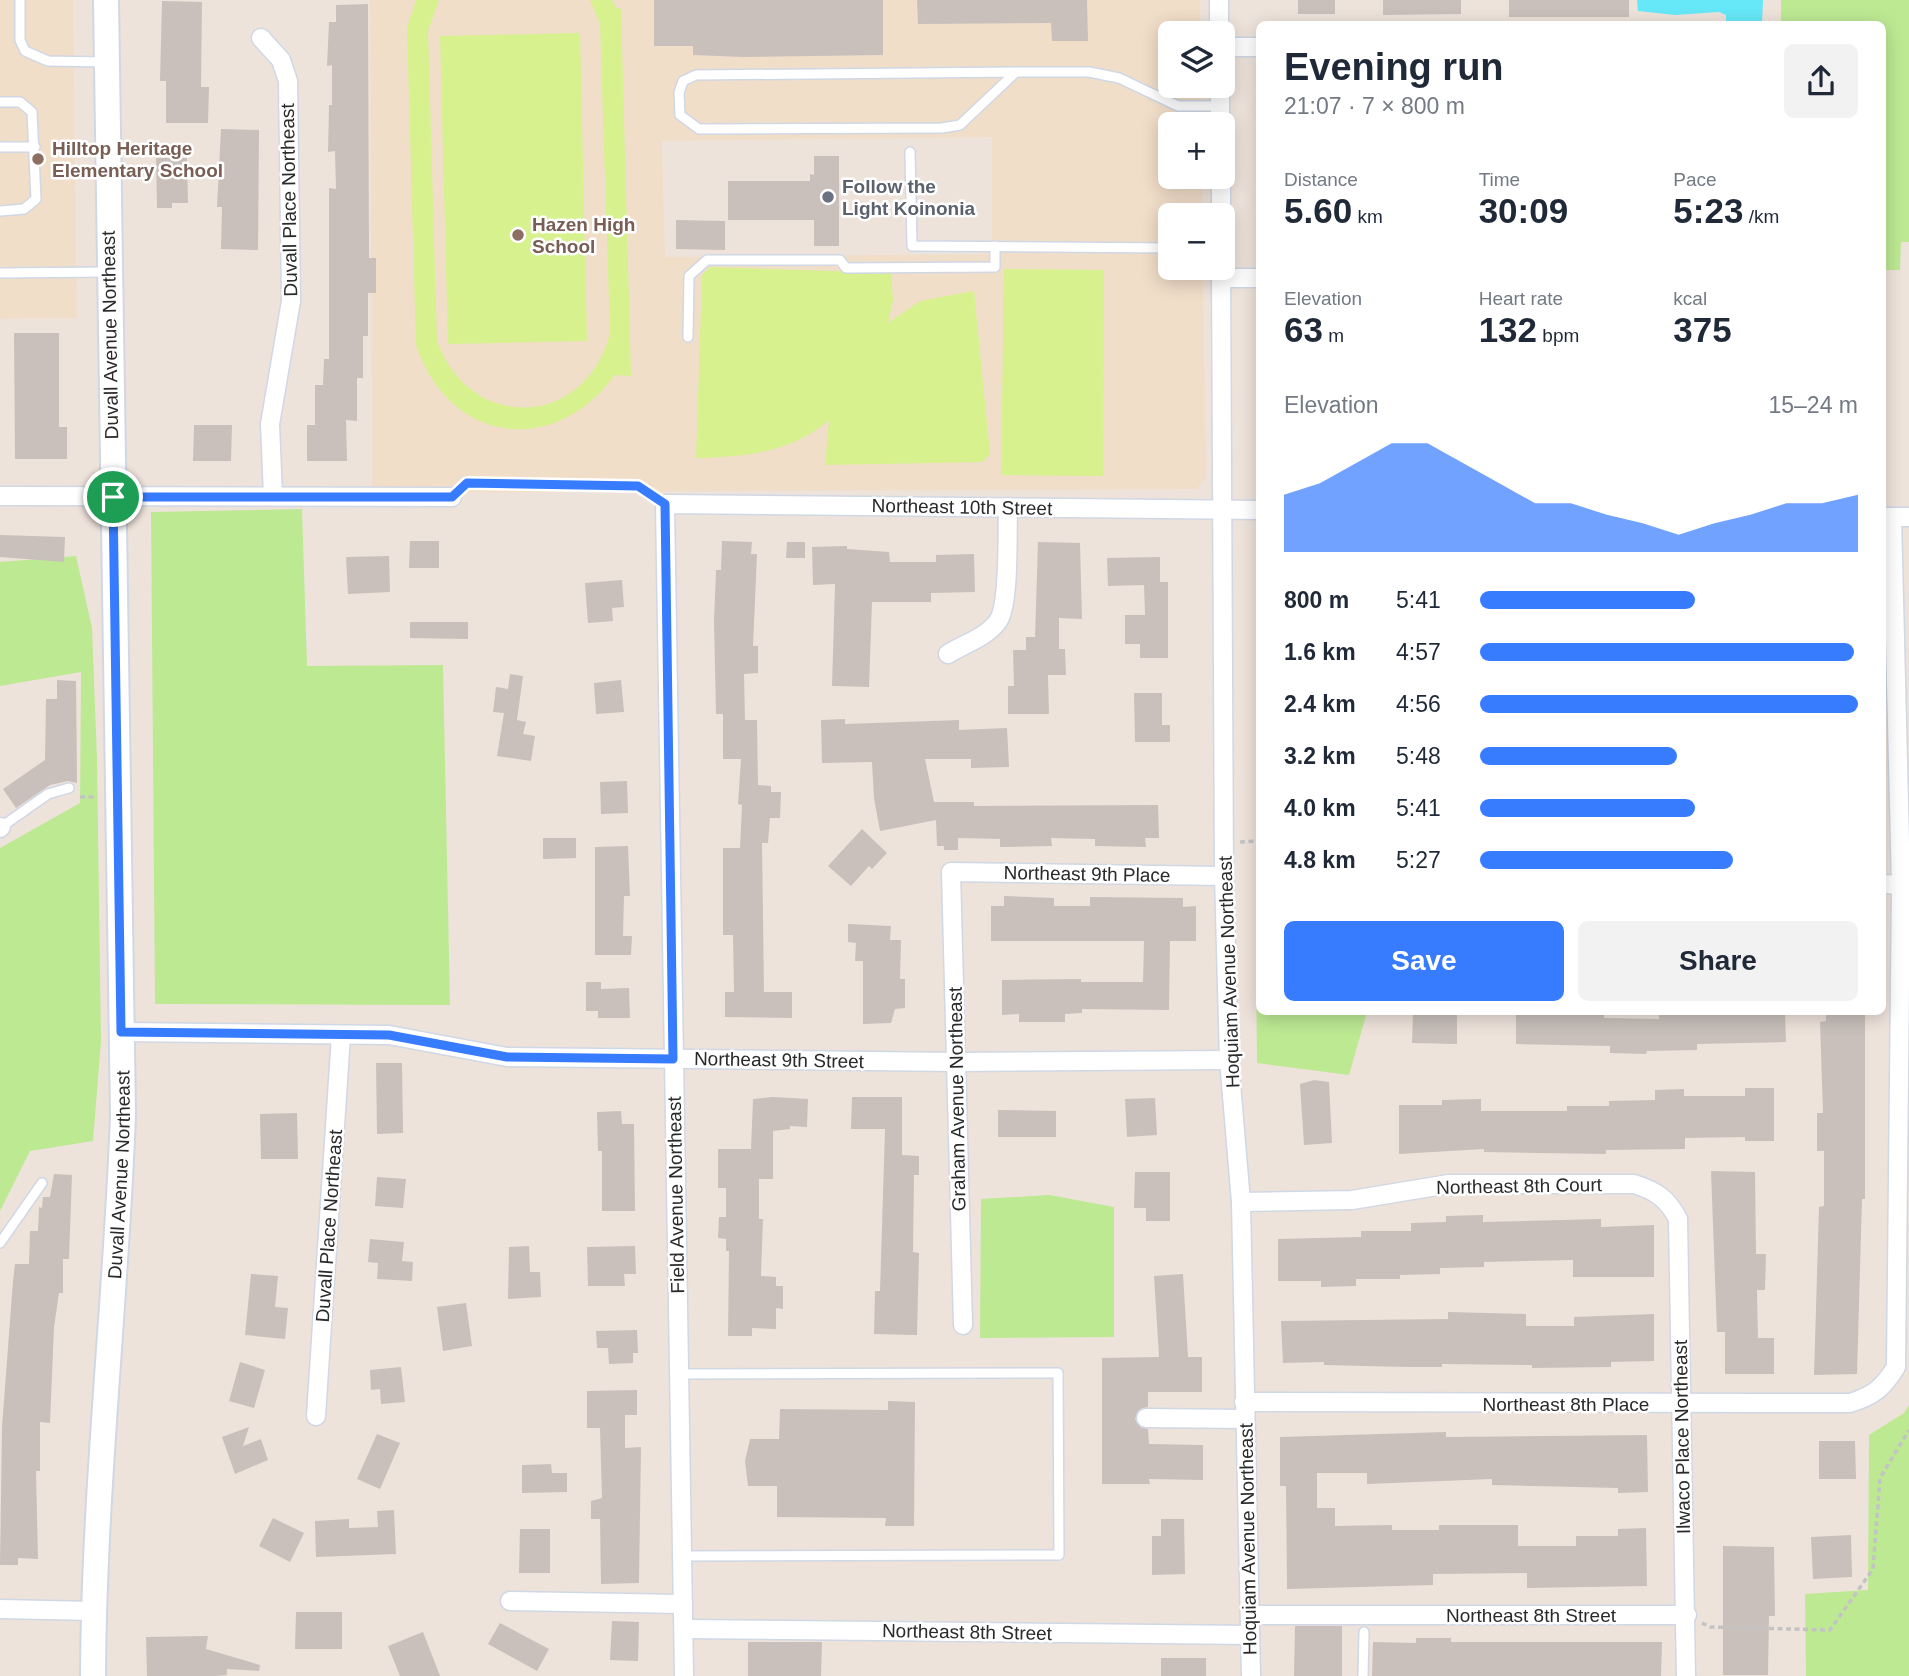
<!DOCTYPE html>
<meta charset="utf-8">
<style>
body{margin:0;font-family:Arial,sans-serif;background:#f2f2f3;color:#1f2937;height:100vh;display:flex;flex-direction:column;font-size:26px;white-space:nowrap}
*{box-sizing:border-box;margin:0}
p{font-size:23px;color:#747a83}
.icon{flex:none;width:38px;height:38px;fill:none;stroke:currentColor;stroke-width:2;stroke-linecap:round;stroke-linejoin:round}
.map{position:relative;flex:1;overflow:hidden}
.panel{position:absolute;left:1256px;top:21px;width:630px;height:994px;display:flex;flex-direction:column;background:#fff;border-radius:10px;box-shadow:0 4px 18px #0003}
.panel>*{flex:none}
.fabs{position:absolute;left:1158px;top:21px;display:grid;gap:14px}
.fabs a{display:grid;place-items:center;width:77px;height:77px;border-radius:10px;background:#fff;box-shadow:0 4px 18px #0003;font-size:35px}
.pin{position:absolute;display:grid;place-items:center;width:60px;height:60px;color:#fff;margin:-30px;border:4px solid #fff;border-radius:50%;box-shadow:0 2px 7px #0007}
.round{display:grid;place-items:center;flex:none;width:74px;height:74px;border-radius:10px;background:#f2f2f3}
.headline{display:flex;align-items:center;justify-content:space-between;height:119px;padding:0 28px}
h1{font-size:38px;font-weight:700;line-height:52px}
.figures{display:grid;grid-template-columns:repeat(3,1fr);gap:10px;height:119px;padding:7px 28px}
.figures div{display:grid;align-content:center}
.figures b{font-size:35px;font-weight:700}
.figures small{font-size:19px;font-weight:400}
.figures p{font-size:19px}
.chart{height:196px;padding:14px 28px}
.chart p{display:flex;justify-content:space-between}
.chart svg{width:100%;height:126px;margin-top:7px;fill:#377bff;opacity:.7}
.button{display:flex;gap:14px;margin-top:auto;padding:14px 28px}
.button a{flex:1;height:80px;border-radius:10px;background:#377bff;color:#fff;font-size:28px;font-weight:700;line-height:80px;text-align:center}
.button a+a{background:#f2f2f3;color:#1f2937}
ul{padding:0 28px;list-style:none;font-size:23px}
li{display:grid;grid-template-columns:112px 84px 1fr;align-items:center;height:52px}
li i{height:18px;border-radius:9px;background:#377bff}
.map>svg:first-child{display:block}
.education{fill:#f1dec9;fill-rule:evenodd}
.green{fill:#bde993}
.pitch{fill:#d6f18e}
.water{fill:#66e8f8}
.building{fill:#c9c0bb}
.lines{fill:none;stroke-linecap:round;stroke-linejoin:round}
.lane-casing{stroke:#d0d7e5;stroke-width:12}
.street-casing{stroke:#d0d7e5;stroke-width:21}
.secondary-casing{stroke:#d0d7e5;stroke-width:28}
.path{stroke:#c3c3c3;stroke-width:3.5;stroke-dasharray:5 3.5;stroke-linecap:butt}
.lane{stroke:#fff;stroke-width:9}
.street{stroke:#fff;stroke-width:18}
.secondary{stroke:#fff;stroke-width:24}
.route-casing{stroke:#fff;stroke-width:14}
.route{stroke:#377bff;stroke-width:9}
.education-dot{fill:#8d6e63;stroke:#fff;stroke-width:2.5}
.worship-dot{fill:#6b7280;stroke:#fff;stroke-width:2.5}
.labels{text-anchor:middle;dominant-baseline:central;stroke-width:5;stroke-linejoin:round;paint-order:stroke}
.education-label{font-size:19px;font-weight:bold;fill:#785e54;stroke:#fff;text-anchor:start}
.worship-label{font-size:19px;font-weight:bold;fill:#5b616d;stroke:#fff;text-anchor:start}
.street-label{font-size:19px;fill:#2a2a2a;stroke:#fff}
</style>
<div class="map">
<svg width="1909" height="1676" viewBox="0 0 1909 1676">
<rect width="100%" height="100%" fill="#eee3db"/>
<!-- education -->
<g class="education">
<path d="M0 0H73L77 318 0 319Z"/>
<path d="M370 0H1200V33H1171V86H1201V124H1171V177H1202V215H1171V268H1203L1206 477 1197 489 372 493ZM992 137V254L665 257 662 141Z"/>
</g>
<!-- green -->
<g class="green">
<path d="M1781 0H1909V242H1901L1900 270H1883V24H1781Z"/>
<path d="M302 509 307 666 443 665 450 1005 155 1004 151 512Z"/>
<path d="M76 556 92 628 97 760 101 1041 93 1141 30 1151 0 1211V848L80 803 81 672 0 686V562Z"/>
<path d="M1256 956H1260V1012H1367L1349 1075 1257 1063Z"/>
<path d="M1050 1195 1114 1207V1337L980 1338 981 1199Z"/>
<path d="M1909 1405V1676H1806L1805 1594 1868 1590 1869 1435 1904 1413Z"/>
</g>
<!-- pitch -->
<g class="pitch">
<path d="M416 0H439L428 31 437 341C470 433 586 429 610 333L600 24 590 0H612L616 8 621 9 631 376 615 375C554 458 449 444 416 345L407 28Z"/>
<path d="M580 33 587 341 448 344 440 36Z"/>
<path d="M710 267 891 273 893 300 888 323 920 301 974 291 990 454 982 462 825 465 829 420C791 453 744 457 696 458L702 275Z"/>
<path d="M1004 269 1104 270 1103 476 1001 475Z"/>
</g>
<!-- water -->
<path class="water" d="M1637 0H1763L1762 23 1726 24V15L1719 12 1675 15 1638 11Z"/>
<!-- building -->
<g class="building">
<path d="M654 0H883V55L743 57 693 55V46H654Z"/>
<path d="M917 0H1087L1088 41H1052L1051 23 918 24Z"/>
<rect x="1298" y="0" width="37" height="14"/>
<path d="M1383 0H1461V14L1383 15Z"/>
<rect x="1509" y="0" width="120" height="17"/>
<path d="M162 1 202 2 201 87H209L208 123H166V81H160Z"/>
<path d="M368 4 369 258H376V293H368V336H363V378H357V421L346 420 347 461H307V425H315V385H323L324 359H329V188L336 189 335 151 328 152 329 105H332V65L327 66 329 22H336V5Z"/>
<path d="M221 129 259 130 258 250 221 249 222 207H217Z"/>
<path d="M814 156H839V246H814V220H728V181H810V174L814 175Z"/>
<path d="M156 158H187L188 203H172V208H157Z"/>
<path d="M676 220 725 221V250L676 249Z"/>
<path d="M14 333H59V427H67V459H15Z"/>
<path d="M194 425H232L231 461H193Z"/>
<path d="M0 535 65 537 64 562 0 557Z"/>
<path d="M410 541H439V568H409Z"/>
<path d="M722 541 752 542 751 554H757L753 646H758V673L744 674 745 720H757L758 785 771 786V792H781L780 818H770L768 843H762L764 992H792V1018L725 1017V992H734L733 935H723V848H740L742 805 738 804 741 759H723V714H716L714 622 716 570H721Z"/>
<path d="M787 542H805V558H786Z"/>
<path d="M1038 542 1080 543 1082 619 1059 618V649H1065L1066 675H1048L1049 714H1008V686H1014L1013 650H1026V637H1035Z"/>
<path d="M847 546V549L889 552 890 562H936V555L974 554 975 592 931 593V602H872L869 687 832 686 835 584 813 585 812 547Z"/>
<path d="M389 556 390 592 348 594 346 557Z"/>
<path d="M1160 557V582H1168V658H1140V644H1125V615H1145L1144 585 1108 586 1107 558Z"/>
<path d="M622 580 624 607 612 608 613 621 588 623 585 583Z"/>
<path d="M410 622H468V639L410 638Z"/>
<path d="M510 674 523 676 517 720 526 722 523 734 535 736 531 761 497 756 504 713 493 712 496 687 508 689Z"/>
<path d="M57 680 76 681 77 783 68 781 50 785 16 808 3 789 45 760 46 699H57Z"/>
<path d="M621 680 624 712 596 714 594 683Z"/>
<path d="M1134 693H1162V725H1170V742H1135Z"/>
<path d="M845 719V724L959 720V730L1007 728 1009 767 971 768V759H925L934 802H974V806L1158 805 1159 838H1145L1146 847 1095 846V839L1051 838 1052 846 1000 847V839L958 838V850H944V846H937L936 820 880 831 874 798 872 762 822 763 821 720Z"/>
<path d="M627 781 628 813 601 814 600 782Z"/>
<path d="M862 829 887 853 872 869 869 866 851 886 828 866Z"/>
<path d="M543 838H576V858L543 859Z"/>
<path d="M628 846 630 896H624L623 936H632L631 955H595V847Z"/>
<path d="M1004 896 1054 898V906H1090V897L1183 898V907L1196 906V941H1170L1169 1010 1082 1009V1013L1065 1014V1022H1019V1014L1002 1015V980L1081 979V982H1143L1144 941H991V906H1004Z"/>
<path d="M848 924 891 926 890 940H901L900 979H905V1008L895 1009 891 1023 863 1024V961H855L856 943 848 942Z"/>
<path d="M586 982H601V989L629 988 630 1018H598V1011H586Z"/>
<path d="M1516 1012H1604V1018L1659 1019V1012H1785L1786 1042 1697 1044V1050L1647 1051 1646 1054 1610 1053V1046L1516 1044Z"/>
<path d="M1826 1012H1865V1199H1862L1857 1374 1814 1375 1819 1207 1824 1206V1151H1817V1113H1823L1820 1022 1826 1021Z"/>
<path d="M1413 1014 1457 1015V1044L1412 1043Z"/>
<path d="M376 1063H402L403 1133 377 1134Z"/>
<path d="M1314 1080 1329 1082 1332 1143 1304 1145 1300 1084Z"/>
<path d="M1745 1088H1774V1141H1745V1137L1685 1138V1149L1606 1150V1154L1484 1152V1149L1399 1154V1105H1442V1100L1481 1099V1111H1567V1106H1609V1101L1655 1100V1090L1684 1089V1096H1745Z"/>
<path d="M773 1097 808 1099 807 1127 790 1126V1129L773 1131V1179H759V1219H763L761 1276 776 1277V1286H783V1309L776 1308V1329L752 1328V1336H728L729 1251H726V1239L718 1238 719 1217H726V1188H718V1149H751L753 1099Z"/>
<path d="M852 1097H902V1155L919 1156V1175H914L913 1252 919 1253 917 1335 874 1334 875 1291H880L885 1129H851Z"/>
<path d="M1155 1098 1157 1135 1127 1137 1125 1099Z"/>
<path d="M998 1110 1056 1111V1137H998Z"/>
<path d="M621 1111 622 1124H634L635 1211H602V1151H598L597 1112Z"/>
<path d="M297 1113 298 1159H261L260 1114Z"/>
<path d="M1711 1171 1755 1172 1756 1254H1766L1765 1290H1757L1758 1338H1774V1374H1725V1332H1717Z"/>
<path d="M1135 1172H1170V1221H1146V1208H1134Z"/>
<path d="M54 1174 72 1175 69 1259H63V1293H59L54 1327 50 1423 40 1422V1471H36L38 1559 18 1558V1565H0L2 1427 13 1281 15 1264H29L30 1231H38L39 1207 42 1208 43 1197H50Z"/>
<path d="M377 1177 406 1179 403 1208 375 1206Z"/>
<path d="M1483 1215V1222L1601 1219V1227L1654 1225V1277H1573V1260L1484 1262V1267L1440 1268V1274L1400 1275V1279H1356V1286L1321 1287V1281H1278V1239L1361 1237V1231H1411V1223L1446 1222V1216Z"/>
<path d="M370 1239 404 1242 402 1261 413 1262 412 1281 377 1279 378 1263 368 1262Z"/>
<path d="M529 1246 530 1272H540L541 1297 508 1299 509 1247Z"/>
<path d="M635 1246 636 1274H624L625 1286H588L587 1247Z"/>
<path d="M251 1274 278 1276 275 1307 288 1308 285 1339 245 1335Z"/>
<path d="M1183 1274 1188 1357H1202V1392H1148V1407L1140 1409 1135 1419 1140 1427 1148 1429 1149 1444 1203 1445V1480L1149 1479 1150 1484H1102V1358L1159 1357 1154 1276Z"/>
<path d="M466 1303 472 1346 443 1351 437 1307Z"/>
<path d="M1448 1312 1526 1314V1326H1574V1317L1654 1314V1361L1611 1362V1367L1532 1368V1365L1442 1364V1367H1407L1324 1365V1362L1283 1363 1281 1321 1448 1319Z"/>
<path d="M637 1330 638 1353H633V1363L609 1364 608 1348H597L596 1331Z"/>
<path d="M240 1362 265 1370 254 1408 229 1401Z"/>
<path d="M401 1367 405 1402 381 1404 380 1389 371 1390 370 1370Z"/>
<path d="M637 1390V1415H625V1448L641 1447 639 1583 601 1584 600 1519H591V1501L602 1498 600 1428H587V1391Z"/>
<path d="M888 1401 915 1402 914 1526H885L886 1518 777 1517V1486H748L745 1461 750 1439H779L780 1409 888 1410Z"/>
<path d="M249 1427 243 1446 261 1439 268 1460 235 1474 222 1437Z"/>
<path d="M1446 1432V1437L1647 1435 1648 1492 1618 1493V1488L1492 1485V1479L1367 1484V1473H1317V1508H1335V1526L1392 1525V1530H1439V1525H1518V1546H1576V1536H1618V1529L1646 1528 1647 1586 1527 1588V1573L1433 1574V1585L1287 1589 1286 1486H1280V1437Z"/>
<path d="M377 1434 400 1443 380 1489 357 1479Z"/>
<path d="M1819 1441H1855L1856 1479H1819Z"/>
<path d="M551 1464 552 1473H567V1492L522 1493V1465Z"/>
<path d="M394 1510 396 1554 316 1557 315 1521 349 1519V1528L378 1527 377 1511Z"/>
<path d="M273 1518 304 1533 290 1562 259 1546Z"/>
<path d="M1161 1519H1184L1185 1574 1152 1575V1536H1161Z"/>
<path d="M520 1529H550V1573H519Z"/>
<path d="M1851 1535 1852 1577 1813 1579 1811 1537Z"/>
<path d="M1723 1546 1774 1547 1775 1616H1769L1768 1675H1723Z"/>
<path d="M296 1612H342V1649H295Z"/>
<path d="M612 1621 639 1622 638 1661 610 1660Z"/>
<path d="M500 1623 549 1649 537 1671 488 1644Z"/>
<path d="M1295 1626H1342V1676H1294Z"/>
<path d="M423 1632 440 1676H400L388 1646Z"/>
<path d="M208 1636 206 1649 260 1665 259 1671 227 1669V1675L216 1676H147L146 1637Z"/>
<path d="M1416 1638H1451V1642H1662L1661 1676H1372L1373 1642 1416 1643Z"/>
<path d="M748 1642H822L821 1676H748Z"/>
<rect x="1161" y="1658" width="45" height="18"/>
</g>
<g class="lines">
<defs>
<g id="lane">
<path d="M20 0V40L25 51 48 61 105 62"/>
<path d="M1016 72 960 125 942 128 699 129 680 115 679 93 683 81 696 75 1016 72H1089L1119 78 1178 106H1220"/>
<path d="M0 102H20L32 112 36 199 24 209 0 211"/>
<path d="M0 147H35"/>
<path d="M910 152 912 246 1171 248"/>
<path d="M0 273 107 272"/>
<path d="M688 337 689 276 707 260H840L846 268 995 267V246"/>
<path d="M1 827 48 794 69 788"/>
<path d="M0 1243 42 1183"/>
<path d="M680 1374 1058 1373 1059 1555 683 1556"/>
<path d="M1363 1676 1364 1632"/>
</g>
<g id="street">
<path d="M1219 0V33"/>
<path d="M261 38 281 60 288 81 291 301 270 424 273 496"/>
<path d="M1223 47H1260"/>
<path d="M1220 86V124"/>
<path d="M1221 177V215"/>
<path d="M1221 268 1224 876 1229 1060 1241 1202 1251 1676"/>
<path d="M1221 278H1260"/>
<path d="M0 496 452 497"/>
<path d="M1883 517H1909"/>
<path d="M948 654C964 644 987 637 998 621 1010 605 1007 530 1008 507"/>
<path d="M0 828 1 827"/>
<path d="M1883 884 1901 885"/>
<path d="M121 1032 389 1035 507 1057 956 1062 1229 1060"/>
<path d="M1241 1202 1352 1200 1449 1184H1634C1656 1191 1667 1198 1678 1219L1686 1676"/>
<path d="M963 1325 951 872 1224 876"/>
<path d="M1244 1402 1850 1403C1873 1396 1883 1388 1896 1367L1901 885 1892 517"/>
<path d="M316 1416 341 1035"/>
<path d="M1146 1418 1245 1419"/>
<path d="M510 1601 683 1604"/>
<path d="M0 1609 93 1611"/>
<path d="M1250 1615H1687"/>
<path d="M684 1629 1250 1635"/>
<path d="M684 1676 665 504 1260 510"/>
</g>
<g id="secondary">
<path id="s1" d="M93 1676C94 1488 116 1302 123 1115L106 0"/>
</g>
</defs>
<!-- lane casing -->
<use href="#lane" class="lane-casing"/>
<!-- street casing -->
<use href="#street" class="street-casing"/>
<!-- secondary casing -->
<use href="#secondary" class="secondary-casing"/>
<!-- path -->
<g class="path">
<path d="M463 486 467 483 638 486 651 495"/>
<path d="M80 797H96"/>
<path d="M1240 842 1260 841"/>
<path d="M1702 1623 1710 1627 1830 1630 1873 1569 1880 1478 1909 1430"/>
</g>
<!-- lane -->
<use href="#lane" class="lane"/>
<!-- street -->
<use href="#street" class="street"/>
<!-- secondary -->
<use href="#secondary" class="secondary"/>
</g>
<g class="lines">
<defs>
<path id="route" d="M467 483 638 486 665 504 673 1059 507 1057 389 1035 121 1032 113 497H452Z"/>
</defs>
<!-- route casing -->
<use href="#route" class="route-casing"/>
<!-- route -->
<use href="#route" class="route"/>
</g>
<!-- markers -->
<g class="education-dot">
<circle cx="38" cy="159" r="7"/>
<circle cx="518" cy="235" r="7"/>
</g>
<circle class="worship-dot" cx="828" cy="197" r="7"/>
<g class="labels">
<!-- education labels -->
<g class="education-label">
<text x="52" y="148">Hilltop Heritage<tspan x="52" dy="22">Elementary School</tspan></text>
<text x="532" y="224">Hazen High<tspan x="532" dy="22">School</tspan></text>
</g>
<!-- worship labels -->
<g class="worship-label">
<text x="842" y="186">Follow the<tspan x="842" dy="22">Light Koinonia</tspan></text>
</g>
<!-- street labels -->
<g class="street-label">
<text transform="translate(289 200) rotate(-91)">Duvall Place Northeast</text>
<text transform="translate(110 335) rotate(-91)">Duvall Avenue Northeast</text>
<text transform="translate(962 507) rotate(1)">Northeast 10th Street</text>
<text transform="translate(1087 874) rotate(1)">Northeast 9th Place</text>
<text transform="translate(1229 972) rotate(-92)">Hoquiam Avenue Northeast</text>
<text transform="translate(779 1060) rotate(1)">Northeast 9th Street</text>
<text transform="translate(957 1099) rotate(-91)">Graham Avenue Northeast</text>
<text stroke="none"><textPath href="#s1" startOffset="502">Duvall Avenue Northeast</textPath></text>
<text transform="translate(1519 1186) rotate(-1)">Northeast 8th Court</text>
<text transform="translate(676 1195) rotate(-91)">Field Avenue Northeast</text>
<text transform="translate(329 1226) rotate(-86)">Duvall Place Northeast</text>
<text x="1566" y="1404">Northeast 8th Place</text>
<text transform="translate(1682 1437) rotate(-91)">Ilwaco Place Northeast</text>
<text transform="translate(1248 1539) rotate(-91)">Hoquiam Avenue Northeast</text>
<text x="1531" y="1615">Northeast 8th Street</text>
<text transform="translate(967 1632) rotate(1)">Northeast 8th Street</text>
</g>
</g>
</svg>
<div class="fabs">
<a><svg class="icon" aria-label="layers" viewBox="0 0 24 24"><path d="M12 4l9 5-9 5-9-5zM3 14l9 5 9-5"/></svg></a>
<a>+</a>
<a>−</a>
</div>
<div class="pin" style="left:113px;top:497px;background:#1e9e55"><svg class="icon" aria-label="arrive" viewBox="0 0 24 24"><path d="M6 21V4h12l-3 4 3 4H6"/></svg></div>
<section class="panel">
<div class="headline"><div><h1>Evening run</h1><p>21:07 · 7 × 800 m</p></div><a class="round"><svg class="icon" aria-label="share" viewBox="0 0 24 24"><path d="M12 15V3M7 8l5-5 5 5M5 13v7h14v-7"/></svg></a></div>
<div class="figures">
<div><p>Distance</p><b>5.60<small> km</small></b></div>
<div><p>Time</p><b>30:09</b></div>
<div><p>Pace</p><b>5:23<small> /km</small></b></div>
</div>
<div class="figures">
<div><p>Elevation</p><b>63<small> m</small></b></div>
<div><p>Heart rate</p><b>132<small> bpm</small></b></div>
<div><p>kcal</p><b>375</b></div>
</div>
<div class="chart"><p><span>Elevation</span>15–24 m</p>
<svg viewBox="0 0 160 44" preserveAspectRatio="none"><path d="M0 44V24L10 20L20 13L30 6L40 6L50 13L60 20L70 27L80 27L90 31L100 34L110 38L120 34L130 31L140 27L150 27L160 24V44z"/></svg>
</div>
<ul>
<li><b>800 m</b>5:41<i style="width:57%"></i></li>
<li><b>1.6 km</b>4:57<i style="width:99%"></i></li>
<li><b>2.4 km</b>4:56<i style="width:100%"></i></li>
<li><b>3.2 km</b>5:48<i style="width:52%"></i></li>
<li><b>4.0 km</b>5:41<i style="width:57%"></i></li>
<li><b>4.8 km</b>5:27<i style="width:67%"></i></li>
</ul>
<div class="button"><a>Save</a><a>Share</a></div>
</section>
</div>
